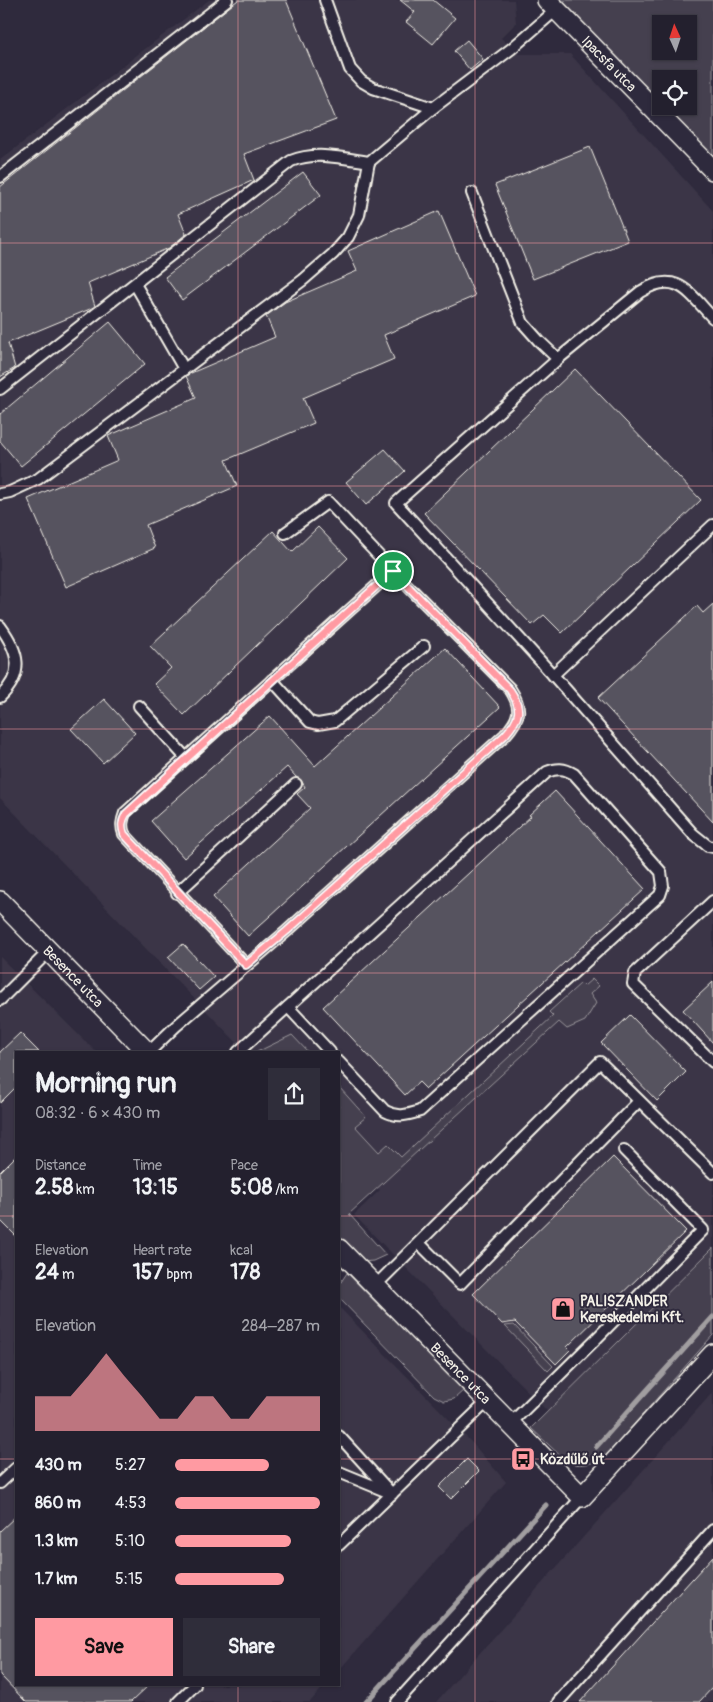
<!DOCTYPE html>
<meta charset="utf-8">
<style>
body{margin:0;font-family:Pangolin,sans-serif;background:#2f2d3a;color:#f1f3f6;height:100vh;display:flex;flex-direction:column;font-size:19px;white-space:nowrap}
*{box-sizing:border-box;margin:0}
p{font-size:16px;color:#a3a3aa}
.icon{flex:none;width:28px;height:28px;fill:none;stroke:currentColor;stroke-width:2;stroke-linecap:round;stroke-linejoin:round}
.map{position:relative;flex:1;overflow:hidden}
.side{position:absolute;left:15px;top:1051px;width:325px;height:635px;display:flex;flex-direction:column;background:#23202e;border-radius:0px;box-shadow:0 1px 4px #0004,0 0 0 1px #403e4a}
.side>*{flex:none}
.needle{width:32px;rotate:357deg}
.controls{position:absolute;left:652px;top:15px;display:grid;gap:10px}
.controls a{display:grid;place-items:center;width:45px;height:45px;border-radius:0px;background:#23202e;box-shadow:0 1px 4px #0004,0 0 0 1px #403e4a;font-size:25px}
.pin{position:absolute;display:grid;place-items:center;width:42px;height:42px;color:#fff;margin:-21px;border:2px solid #fff;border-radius:50%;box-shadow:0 1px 5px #0007}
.round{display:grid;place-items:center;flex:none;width:52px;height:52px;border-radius:0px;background:#2f2d3a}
.summary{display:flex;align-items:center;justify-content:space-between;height:85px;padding:0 20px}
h1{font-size:28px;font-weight:700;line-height:38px}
.stats{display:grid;grid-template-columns:repeat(3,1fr);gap:8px;height:85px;padding:5px 20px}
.stats div{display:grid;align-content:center}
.stats b{font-size:21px;font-weight:700}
.stats small{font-size:14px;font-weight:400}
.stats p{font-size:14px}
.chart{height:140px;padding:10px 20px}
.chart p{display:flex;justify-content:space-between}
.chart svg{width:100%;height:90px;margin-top:5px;fill:#ff9aa2;opacity:.7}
.action{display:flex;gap:10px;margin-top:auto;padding:10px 20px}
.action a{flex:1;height:58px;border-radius:0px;background:#ff9aa2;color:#111;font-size:20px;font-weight:700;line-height:58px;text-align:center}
.action a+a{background:#2f2d3a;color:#f1f3f6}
ul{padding:0 20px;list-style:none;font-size:16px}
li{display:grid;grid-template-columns:80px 60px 1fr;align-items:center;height:38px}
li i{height:12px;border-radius:6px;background:#ff9aa2}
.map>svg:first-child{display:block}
.built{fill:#3b3647}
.green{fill:#454050;stroke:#9c989c;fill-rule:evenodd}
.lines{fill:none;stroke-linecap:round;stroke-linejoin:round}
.stream{stroke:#a19ea0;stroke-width:5}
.building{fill:#56525f;stroke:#f4f1e8}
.service-casing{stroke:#f4f1e8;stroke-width:14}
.minor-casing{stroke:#f4f1e8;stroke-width:22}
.service{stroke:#2f2a3d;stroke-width:10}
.minor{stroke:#2f2a3d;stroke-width:19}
.route-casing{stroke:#fff;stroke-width:10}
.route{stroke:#ff9aa2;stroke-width:6}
.grid{fill:none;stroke:#ff9aa2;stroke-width:1;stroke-opacity:0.55}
.labels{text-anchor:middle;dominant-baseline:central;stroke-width:4;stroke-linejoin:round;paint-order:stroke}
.street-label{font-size:14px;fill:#f4f1e8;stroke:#2f2a3d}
.poi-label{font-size:14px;font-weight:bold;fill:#f4f1e8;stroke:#2f2a3d;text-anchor:start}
</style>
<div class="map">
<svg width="713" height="1702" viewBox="0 0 713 1702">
<rect width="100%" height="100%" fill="#2f2a3d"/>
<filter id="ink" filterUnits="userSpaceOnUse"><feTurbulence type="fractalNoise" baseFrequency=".02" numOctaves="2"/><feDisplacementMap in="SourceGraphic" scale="10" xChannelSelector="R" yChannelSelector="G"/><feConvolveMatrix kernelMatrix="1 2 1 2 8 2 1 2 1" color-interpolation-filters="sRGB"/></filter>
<g filter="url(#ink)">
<!-- built -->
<g class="built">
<path d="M209 0H514L516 23 501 38 518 54H570L713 211V1251L555 1419 354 1215 380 1190 339 1147V1052H246L0 798V160Z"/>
<path d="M0 957 96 1052H16V1685H325L310 1702H0Z"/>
<path d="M339 1307 472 1443 506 1482 339 1670Z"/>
<path d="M713 1392V1702H436Z"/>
</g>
<!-- green -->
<g class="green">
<path d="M547 0H713V170ZM661 24H689V51H661ZM661 79H689V106H661Z"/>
<path d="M592 979 599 986 590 994 596 1003 585 1021 567 1029 559 1022 349 1214 386 1255 373 1261 362 1262 339 1238V1087L366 1117 355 1126 379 1152 388 1144 401 1157 553 1016 549 1012 581 983 584 986Z"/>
<path d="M292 1035 308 1052H257Z"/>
<path d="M713 1248V1335L603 1459C591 1464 579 1467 567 1462L531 1428Z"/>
<path d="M347 1273 388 1315 390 1314 464 1390 454 1399 444 1401 434 1396 339 1298V1285Z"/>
<path d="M514 1325 553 1366 548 1371 505 1326Z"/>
</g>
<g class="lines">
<!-- stream -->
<g class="stream">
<path d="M596 1447 713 1317"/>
<path d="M366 1702 546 1505"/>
</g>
</g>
<!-- building -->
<g class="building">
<path d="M238 0H286L336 120 244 154 254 180 178 214 186 234 169 248 88 283 95 306 90 309 8 343 15 368 0 377V187Z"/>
<path d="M400 0H433L455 18 433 44 406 22 415 12Z"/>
<path d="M467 40 483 59 470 70 454 51Z"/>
<path d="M590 147 628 241 533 279 495 185Z"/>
<path d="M303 172 321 195 182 300 165 277Z"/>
<path d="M439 211 475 296 384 335 394 359 303 398 314 423 226 460 237 486 146 525 155 548 66 587 28 499 118 460 108 436 196 398 186 376 191 373 275 337 266 316 285 302 357 271 348 251Z"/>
<path d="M110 322 145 364 21 466 0 441V414Z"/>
<path d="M575 369 701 500 562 633 544 615 532 625 424 513Z"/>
<path d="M385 449 405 471 366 505 346 482Z"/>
<path d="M318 527 348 558 184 715 154 684 171 668 150 646 273 531 292 552Z"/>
<path d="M713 604V822L598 698 697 606 703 613Z"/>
<path d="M445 648 500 707 248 936 213 897 310 808 297 794 305 787 301 780 296 777 287 767 184 858 151 821 270 716 315 766Z"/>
<path d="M104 699 135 733 103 763 71 729Z"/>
<path d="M555 791 645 889 426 1089 419 1082 405 1095 323 1007 531 816 529 815Z"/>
<path d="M183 944 214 977 199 990 168 957Z"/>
<path d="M713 982V1043L683 1010Z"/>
<path d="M630 1015 686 1072 657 1101 601 1043Z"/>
<path d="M20 1033 39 1052H16V1087L0 1103V1052Z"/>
<path d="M16 1156V1236L0 1220V1172Z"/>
<path d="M613 1157 686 1231 567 1347 570 1350 556 1364 515 1322 502 1324 473 1294Z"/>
<path d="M467 1459 479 1471 451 1499 439 1487Z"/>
<path d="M16 1516V1685H149L131 1702H26L0 1675V1531Z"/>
<path d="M713 1556V1687L699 1702H580Z"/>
</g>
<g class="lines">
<defs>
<g id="service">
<path d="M325 0 350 69 361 81 373 88 433 108"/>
<path d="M0 177 227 0"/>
<path d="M472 193 523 323 539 341 558 359"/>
<path d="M135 284 184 369"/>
<path d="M0 389 291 161C316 151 343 158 369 162"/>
<path d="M0 494 10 492 38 479 303 280 333 254 348 237 359 215 369 162 433 108 511 49 556 10"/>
<path d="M713 525 553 675 693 834 708 846 713 847"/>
<path d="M285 533 328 502 393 571"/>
<path d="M0 626C19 652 25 673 0 697"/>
<path d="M553 675 396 503 558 359 640 292C677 269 689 293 713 318"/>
<path d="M272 680 310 722 318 724 335 721 424 646"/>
<path d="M139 706 186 758"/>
<path d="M177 893 296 784"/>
<path d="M713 901 635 973 633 984 713 1062"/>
<path d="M0 1000 49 951"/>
<path d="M288 1007 330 1052"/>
<path d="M149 1052 176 1026 287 931 505 735C520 718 523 709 510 689L393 571 125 813C122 821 121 826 124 834L246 965"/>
<path d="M238 1052 547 772C557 768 564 768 574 774L661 872 663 886 660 895 420 1111C407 1115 398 1118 385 1111L339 1062"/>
<path d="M419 1243 460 1284 639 1101"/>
<path d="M375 1286 600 1062 713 1173"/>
<path d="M510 1424 597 1338 703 1230 624 1150"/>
<path d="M339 1436 392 1494"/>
<path d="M339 1472 388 1492"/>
<path d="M0 1483 16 1468"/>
<path d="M339 1545 488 1401"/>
<path d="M178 1702 195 1685"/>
<path d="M397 1702 582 1497"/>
<path d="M558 1702 713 1530"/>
</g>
<g id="minor">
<path id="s1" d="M547 0 713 170"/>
<path id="s2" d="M0 901 147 1052"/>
<path id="s3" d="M339 1249 582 1497 713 1354"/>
</g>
</defs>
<!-- service casing -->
<use href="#service" class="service-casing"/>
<!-- minor casing -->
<use href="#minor" class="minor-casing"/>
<!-- service -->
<use href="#service" class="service"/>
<!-- minor -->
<use href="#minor" class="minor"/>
</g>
</g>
<g class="lines" filter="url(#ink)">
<defs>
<path id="route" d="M393 571 510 690C523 709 520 718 505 735L287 931 246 965 124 834C121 826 122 821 126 814Z"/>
</defs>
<!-- route casing -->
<use href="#route" class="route-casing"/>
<!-- route -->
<use href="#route" class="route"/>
</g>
<!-- grid -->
<path class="grid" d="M238 0V1052M475 0V1702M0 243H713M0 486H713M0 729H713M0 973H713M0 1216H16M339 1216H713M0 1459H16M339 1459H713M238 1685V1702"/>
<!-- icons -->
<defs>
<symbol id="shop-square" viewBox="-11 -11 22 22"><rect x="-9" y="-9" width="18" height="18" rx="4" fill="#ff9aa2" stroke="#2f2a3d"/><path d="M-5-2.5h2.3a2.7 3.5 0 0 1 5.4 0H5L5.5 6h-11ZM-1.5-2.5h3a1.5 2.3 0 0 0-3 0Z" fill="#111"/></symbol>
<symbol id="bus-square" viewBox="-11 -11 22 22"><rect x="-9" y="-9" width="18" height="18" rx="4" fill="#ff9aa2" stroke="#2f2a3d"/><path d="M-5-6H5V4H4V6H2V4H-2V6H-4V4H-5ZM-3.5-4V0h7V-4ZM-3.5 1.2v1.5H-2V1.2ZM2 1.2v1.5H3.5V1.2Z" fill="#111"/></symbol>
</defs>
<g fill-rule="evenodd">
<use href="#shop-square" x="549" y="1295" width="28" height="28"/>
<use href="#bus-square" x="509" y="1445" width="28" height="28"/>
</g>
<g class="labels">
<!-- street labels -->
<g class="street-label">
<text stroke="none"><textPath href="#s1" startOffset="89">Ipacsfa utca</textPath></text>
<text stroke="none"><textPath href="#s2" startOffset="105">Besence utca</textPath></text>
<text stroke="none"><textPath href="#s3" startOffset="174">Besence utca</textPath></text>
</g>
<!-- poi labels -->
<g class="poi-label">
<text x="580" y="1301">PALISZANDER<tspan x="580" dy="16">Kereskedelmi Kft.</tspan></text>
<text x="540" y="1459">Közdűlő út</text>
</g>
</g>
</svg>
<div class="controls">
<a><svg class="needle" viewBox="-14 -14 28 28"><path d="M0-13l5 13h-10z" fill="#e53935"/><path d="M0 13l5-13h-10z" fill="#a3a3aa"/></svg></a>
<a><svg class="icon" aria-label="locate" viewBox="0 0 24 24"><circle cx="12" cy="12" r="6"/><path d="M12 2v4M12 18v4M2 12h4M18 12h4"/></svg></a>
</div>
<div class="pin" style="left:393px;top:571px;background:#1e9e55"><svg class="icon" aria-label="arrive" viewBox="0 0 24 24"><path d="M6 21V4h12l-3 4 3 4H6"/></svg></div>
<section class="side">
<div class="summary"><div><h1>Morning run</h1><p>08:32 · 6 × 430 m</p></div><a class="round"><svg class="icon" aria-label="share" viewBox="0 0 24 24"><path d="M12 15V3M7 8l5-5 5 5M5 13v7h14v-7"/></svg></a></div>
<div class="stats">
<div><p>Distance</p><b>2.58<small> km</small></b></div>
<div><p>Time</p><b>13:15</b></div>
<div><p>Pace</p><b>5:08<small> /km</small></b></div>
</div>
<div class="stats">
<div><p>Elevation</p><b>24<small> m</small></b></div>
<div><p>Heart rate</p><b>157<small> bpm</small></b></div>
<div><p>kcal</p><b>178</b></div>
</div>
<div class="chart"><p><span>Elevation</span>284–287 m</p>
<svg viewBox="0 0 160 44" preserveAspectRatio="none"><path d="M0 44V27L10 27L20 27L30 17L40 6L50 17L60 27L70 38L80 38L90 27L100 27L110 38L120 38L130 27L140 27L150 27L160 27V44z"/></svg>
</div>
<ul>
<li><b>430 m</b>5:27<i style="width:65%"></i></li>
<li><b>860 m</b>4:53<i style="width:100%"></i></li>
<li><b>1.3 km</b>5:10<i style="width:80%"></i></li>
<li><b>1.7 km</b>5:15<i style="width:75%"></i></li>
</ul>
<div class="action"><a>Save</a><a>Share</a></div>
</section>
</div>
